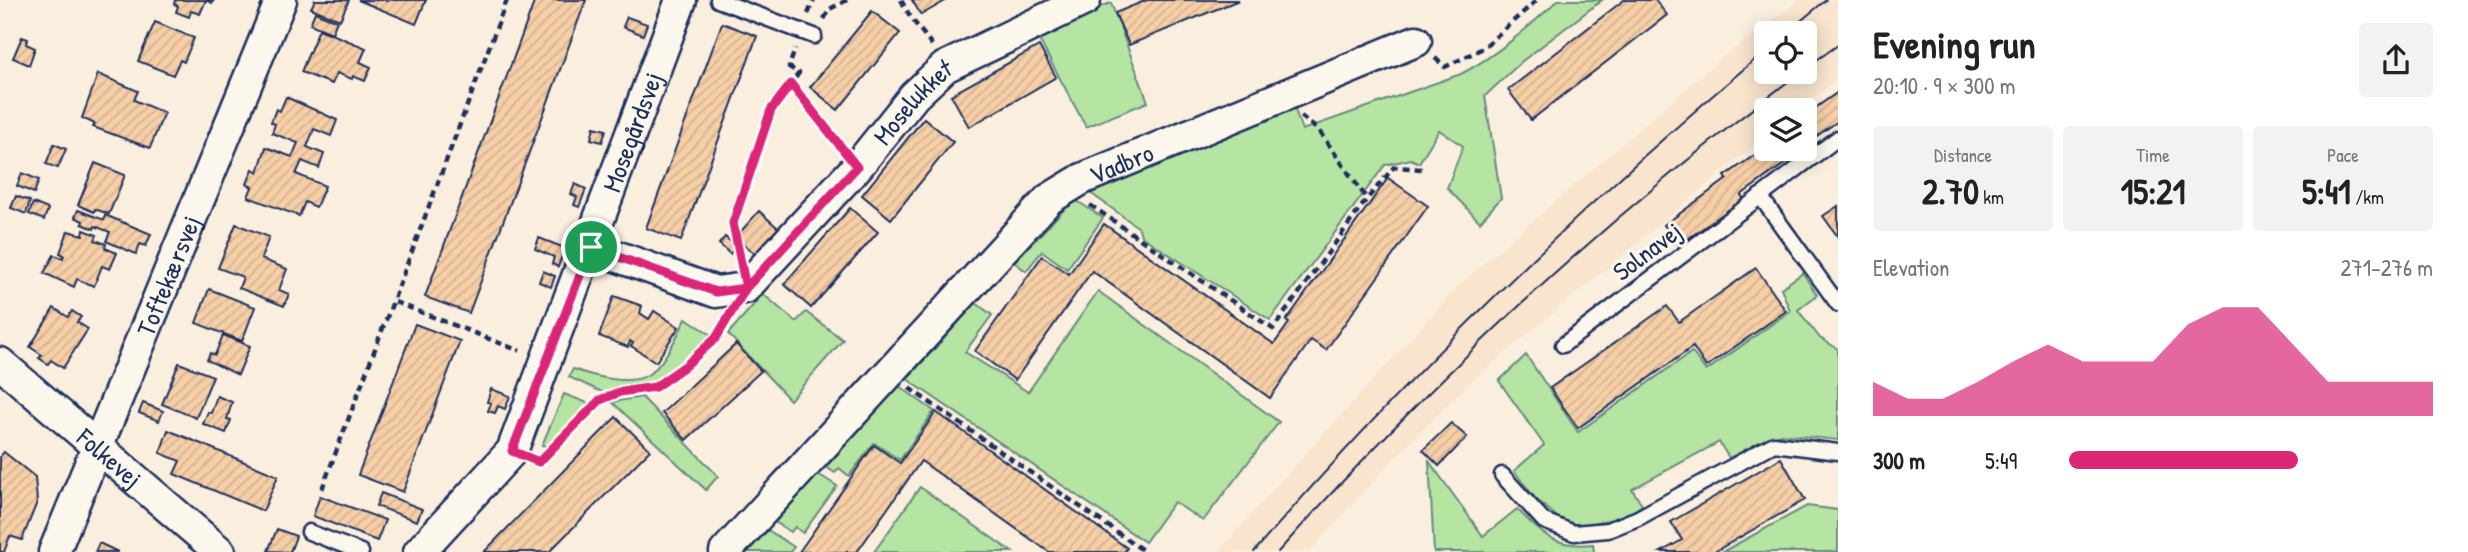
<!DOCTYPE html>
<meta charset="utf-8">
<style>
body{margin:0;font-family:"Patrick Hand",sans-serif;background:#f2f2f2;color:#222;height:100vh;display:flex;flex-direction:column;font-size:26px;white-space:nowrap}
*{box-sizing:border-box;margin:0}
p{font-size:23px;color:#767676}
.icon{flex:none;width:38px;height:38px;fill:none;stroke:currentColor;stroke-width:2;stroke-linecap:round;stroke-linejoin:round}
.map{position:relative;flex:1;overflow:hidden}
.sheet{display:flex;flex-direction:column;background:#fff;width:630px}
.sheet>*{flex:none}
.controls{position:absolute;left:1754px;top:21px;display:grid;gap:14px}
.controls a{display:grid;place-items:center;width:63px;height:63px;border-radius:7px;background:#fff;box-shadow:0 4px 18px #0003;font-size:35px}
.pin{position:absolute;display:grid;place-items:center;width:60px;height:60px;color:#fff;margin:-30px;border:4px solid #fff;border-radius:50%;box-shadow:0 2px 7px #0007}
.round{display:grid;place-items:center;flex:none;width:74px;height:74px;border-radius:7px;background:#f2f2f2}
.overview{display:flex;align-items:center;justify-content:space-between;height:119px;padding:0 35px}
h1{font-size:38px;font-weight:800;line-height:52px}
.stats{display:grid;grid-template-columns:repeat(3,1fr);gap:10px;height:119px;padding:7px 35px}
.stats div{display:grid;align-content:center;border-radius:7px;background:#f2f2f2;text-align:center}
.stats b{font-size:35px;font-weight:800}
.stats small{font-size:19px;font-weight:400}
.stats p{font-size:19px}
.chart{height:196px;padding:14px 35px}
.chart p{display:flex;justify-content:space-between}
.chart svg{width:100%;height:126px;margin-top:7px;fill:#db2777;opacity:.7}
ul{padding:0 35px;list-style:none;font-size:23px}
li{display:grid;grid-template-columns:112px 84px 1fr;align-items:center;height:52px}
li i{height:18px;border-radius:9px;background:#db2777}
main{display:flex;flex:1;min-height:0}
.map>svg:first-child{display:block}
.built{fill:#f9e5ce;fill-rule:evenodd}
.green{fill:#b5e4a3;stroke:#688a80;stroke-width:2}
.building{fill:url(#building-hatch);stroke:#1b2f5e;stroke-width:2}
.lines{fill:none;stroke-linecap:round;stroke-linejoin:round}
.lane-casing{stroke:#1b2f5e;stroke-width:19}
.street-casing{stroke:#1b2f5e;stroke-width:35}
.path{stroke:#1b2f5e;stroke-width:4.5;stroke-dasharray:7 5;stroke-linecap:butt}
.lane{stroke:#fbf7ec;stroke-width:14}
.street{stroke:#fbf7ec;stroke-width:30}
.tram{stroke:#1b2f5e;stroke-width:2}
.route-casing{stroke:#fff;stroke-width:14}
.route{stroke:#db2777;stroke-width:9}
.labels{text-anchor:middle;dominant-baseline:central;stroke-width:6;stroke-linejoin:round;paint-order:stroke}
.street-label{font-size:26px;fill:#1b2f5e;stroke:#fbf7ec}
</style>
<main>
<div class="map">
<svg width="1838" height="552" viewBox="0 0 1838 552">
<defs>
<pattern id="building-hatch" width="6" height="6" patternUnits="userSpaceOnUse" patternTransform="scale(1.75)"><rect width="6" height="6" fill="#f7cfa7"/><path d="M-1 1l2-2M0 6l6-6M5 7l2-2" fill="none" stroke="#d3b292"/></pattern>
</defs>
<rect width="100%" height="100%" fill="#faefde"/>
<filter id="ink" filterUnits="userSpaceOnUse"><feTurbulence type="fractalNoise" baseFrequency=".0143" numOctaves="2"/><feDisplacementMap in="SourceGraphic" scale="14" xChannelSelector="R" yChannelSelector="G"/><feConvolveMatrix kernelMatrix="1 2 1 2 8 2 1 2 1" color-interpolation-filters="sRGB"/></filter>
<g filter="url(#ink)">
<!-- built -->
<path class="built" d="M1799 0H1838V79L1797 110H1766V136L1468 384 1393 460 1309 552H1219L1250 515 1461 283 1718 61ZM1766 33H1804V72H1766Z"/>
<!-- green -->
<g class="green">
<path d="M1558 0H1602L1521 62 1485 96 1501 198 1480 222 1447 188 1463 146 1439 130 1419 163 1411 159 1385 165 1270 320 1141 236 1139 228 1089 192 1292 101 1302 130 1461 74C1497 55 1528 28 1558 0Z"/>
<path d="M1111 3 1148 102 1086 127 1037 36 1079 14Z"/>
<path d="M1074 199 1103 218 1067 269 1042 251 1026 271 1014 262Z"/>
<path d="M1803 273 1817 295 1798 310 1820 338 1838 349V440L1780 434 1729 458 1719 442 1632 489 1642 505 1627 516 1579 526 1562 521 1536 499 1514 471 1544 445 1499 381 1526 355 1578 432 1692 352 1706 371 1790 311 1781 288Z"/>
<path d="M1098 291 1279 422 1203 521 1174 502 1145 542 907 379 976 303 992 315 965 352 1028 392Z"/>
<path d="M763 294 796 322 806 312 843 340 790 400 728 334Z"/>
<path d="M686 318 713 336 682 363 648 385 604 393 569 377 573 369C592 376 631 387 649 374 663 365 679 333 686 318Z"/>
<path d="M899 386 934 411 900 460 874 443 849 476 839 468 835 473 826 467Z"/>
<path d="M564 394 590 404 549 447 542 445Z"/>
<path d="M642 397 718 476 706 490 612 402Z"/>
<path d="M1429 461 1483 536 1517 509C1543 535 1555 548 1593 544L1594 552H1434Z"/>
<path d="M818 474 837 486 803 533 795 527 791 532 775 522Z"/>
<path d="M920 487 1012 552H874Z"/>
<path d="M1807 506 1838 510V552H1722Z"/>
<path d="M768 530 794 547 790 552H747Z"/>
</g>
<!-- building -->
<g class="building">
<path d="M175 0H214L212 3 206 0 200 14 191 11 189 17 176 12 178 6 174 4Z"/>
<path d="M315 0H349L340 20 311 8Z"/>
<path d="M358 0H426L416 24Z"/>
<path d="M535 0H586L469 313 425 297Z"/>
<path d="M912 0H947L921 15Z"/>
<path d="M1147 0H1239L1129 45 1115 13Z"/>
<path d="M1624 0H1655L1667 15 1531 120 1508 90Z"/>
<path d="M872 11 900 33 838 110 810 87Z"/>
<path d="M315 12 337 21 332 33 310 24Z"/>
<path d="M627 17 647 24 643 35 623 27Z"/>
<path d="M155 22 194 38 184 62 180 60 173 75 138 61Z"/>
<path d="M722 23 757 36 681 241 646 228Z"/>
<path d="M319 29 366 48 360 62 371 67 365 81 353 76 352 79 337 73 332 84 301 72Z"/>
<path d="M22 37 28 39 26 44 35 48 29 65 13 58Z"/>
<path d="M1039 46 1056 77 969 127 951 95Z"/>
<path d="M98 74 138 91 134 100 164 113 150 148 93 127 95 124 82 118Z"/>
<path d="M1838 92V121L1804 145V116Z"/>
<path d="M286 97 337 120 331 136 314 129 307 147 324 154 319 168 302 161 296 174 325 186 316 207 305 202 299 216 248 197 252 187 247 184 253 169 258 172 266 147 292 157 298 143 272 133 275 124 271 122 276 109 280 111Z"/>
<path d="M924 118 953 142 891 219 862 195Z"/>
<path d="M594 127 606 130 602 142 591 139Z"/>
<path d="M54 144 66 149 58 168 46 164Z"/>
<path d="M1766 147V149H1799L1801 152 1741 195 1744 199 1679 245 1664 225 1727 179 1725 176Z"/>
<path d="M95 163 125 175 109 214 95 209 94 212 78 205Z"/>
<path d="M22 173 39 180 34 193 17 186Z"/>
<path d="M1388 178 1428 206 1326 350 1311 340 1270 398 1092 271 1015 380 975 351 1042 256 1069 274 1104 224 1274 344 1289 323 1286 321Z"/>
<path d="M575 184 586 189 579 207 574 205 577 197 571 194Z"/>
<path d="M16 196 30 201 26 214 11 208Z"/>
<path d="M33 203 48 209 44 220 29 214Z"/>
<path d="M1838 206V237L1823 216Z"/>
<path d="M850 208 878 232 811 308 784 284Z"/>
<path d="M78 210 104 220 105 215 151 234 146 246 140 244 136 254 106 241 110 232 95 226 94 229 82 224 83 221 75 217Z"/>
<path d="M759 211 786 235 763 261 736 237Z"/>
<path d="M236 224 269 237 261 259 287 269 279 290 289 294 284 306 239 288 243 277 218 268Z"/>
<path d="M84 230 97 235 95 240 106 244 105 248 117 253 110 269 102 266 94 286 77 279 74 287 44 273 54 255 63 258 64 255 60 253 68 231 83 235Z"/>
<path d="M725 237 736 246 730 254 719 244Z"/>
<path d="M539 238 565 248 558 267 552 264 554 257 535 249Z"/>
<path d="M1756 268 1786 311 1706 367 1693 347 1578 428 1550 388 1667 306 1679 322Z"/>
<path d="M543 271 555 276 551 287 539 282Z"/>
<path d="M209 289 255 307 242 341 196 323Z"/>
<path d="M614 296 642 306 640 313 649 319 654 311 679 327 656 362 631 346 633 343 630 341 628 347 599 336Z"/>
<path d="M54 308 68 317 72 311 81 317 77 322 88 329 63 368 51 360 48 364 39 358 42 355 30 347Z"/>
<path d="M415 324 460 341 403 492 358 475Z"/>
<path d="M223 335 250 346 238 375 207 360 210 353 215 355Z"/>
<path d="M736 344 761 371 686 440 662 413Z"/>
<path d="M179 363 213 376 196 418 162 404Z"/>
<path d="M491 389 510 396 505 409 498 406 495 413 488 411 491 403 487 402Z"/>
<path d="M217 396 232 402 227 419 231 420 226 433 203 424 208 412 211 413Z"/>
<path d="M143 403 163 411 159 421 139 413Z"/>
<path d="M936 412 1127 548 1124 552H1049L921 461 857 552H799L874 445 900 463Z"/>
<path d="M616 417 650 450 549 552H484Z"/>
<path d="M1451 423 1467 437 1439 466 1423 450Z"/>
<path d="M168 430 278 476 263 511 174 474 180 461 160 453Z"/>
<path d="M4 452 35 477 37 502 22 540 10 536 4 552H0V457Z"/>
<path d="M1781 458 1805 500 1714 552H1661L1682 540 1671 522Z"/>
<path d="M381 493 422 509 417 521 376 506Z"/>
<path d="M320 496 385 520 377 541 313 516Z"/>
<path d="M277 529 296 536 290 552 268 551Z"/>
<path d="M99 543 118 552H95Z"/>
</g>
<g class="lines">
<defs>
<g id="lane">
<path d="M718 0 814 36"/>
<path d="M1760 196 1838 304"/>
<path d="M1563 345 1838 138"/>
<path d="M1502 475 1544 521 1574 533 1608 530 1638 518 1774 444 1838 452"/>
<path d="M309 532 361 552"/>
</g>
<g id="street">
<path id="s1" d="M591 247 716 292 745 288 857 167 914 96 945 67 1085 0"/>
<path id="s2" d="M0 363 220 552"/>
<path id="s3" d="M54 552 281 0"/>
<path id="s4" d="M419 552 512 451 681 0"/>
<path id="s5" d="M725 552 1049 199 1082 179 1416 41"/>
</g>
</defs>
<!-- lane casing -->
<use href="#lane" class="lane-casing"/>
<!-- street casing -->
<use href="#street" class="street-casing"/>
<!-- path -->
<g class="path">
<path d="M901 0 911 18 932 45"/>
<path d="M808 14 814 0"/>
<path d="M824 19 830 9 847 0"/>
<path d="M1435 58 1445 67 1483 48 1537 0"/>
<path d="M791 84 841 147"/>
<path d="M1301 116 1319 131 1367 199"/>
<path d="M1090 205 1273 329 1367 199 1394 167 1423 169"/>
<path d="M739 255 733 223 771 111 799 73 789 67 795 49"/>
<path d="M395 302 520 351"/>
<path d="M909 388 1144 551"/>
<path d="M539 462 599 400 620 392 655 387 686 366 716 338 728 317"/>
<path d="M322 489 507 0"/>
</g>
<!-- lane -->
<use href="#lane" class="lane"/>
<!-- street -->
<use href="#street" class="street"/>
<!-- tram -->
<g class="tram">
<path d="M1786 33 1826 0"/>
<path d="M1804 69 1838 45"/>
<path d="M1254 552C1411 371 1583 204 1766 50"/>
<path d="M1278 552C1438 373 1608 215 1801 72"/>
</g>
</g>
</g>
<g class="lines" filter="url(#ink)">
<defs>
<path id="route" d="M591 247 512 451 539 462 600 400 620 392 655 387 685 366 716 338 746 288 733 223 771 110 791 84 857 167 746 288 716 292 591 247"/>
</defs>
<!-- route casing -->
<use href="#route" class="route-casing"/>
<!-- route -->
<use href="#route" class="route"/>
</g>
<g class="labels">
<!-- street labels -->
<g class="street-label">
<text stroke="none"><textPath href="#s1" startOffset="413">Moselukket</textPath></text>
<text stroke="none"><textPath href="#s4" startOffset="478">Mosegårdsvej</textPath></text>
<text stroke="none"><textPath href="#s5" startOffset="560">Vadbro</textPath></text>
<text transform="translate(1647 251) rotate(-37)">Solnavej</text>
<text stroke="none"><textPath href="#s3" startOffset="299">Toftekærsvej</textPath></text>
<text stroke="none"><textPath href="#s2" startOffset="145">Folkevej</textPath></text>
</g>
</g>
</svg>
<div class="controls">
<a><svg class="icon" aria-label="locate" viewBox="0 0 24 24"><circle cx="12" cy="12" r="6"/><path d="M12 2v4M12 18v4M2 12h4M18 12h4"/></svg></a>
<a><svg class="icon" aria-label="layers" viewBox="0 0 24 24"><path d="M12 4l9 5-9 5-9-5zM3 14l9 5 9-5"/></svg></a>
</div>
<div class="pin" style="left:591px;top:247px;background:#1e9e55"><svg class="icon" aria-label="arrive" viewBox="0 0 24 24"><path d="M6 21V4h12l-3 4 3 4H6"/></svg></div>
</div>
<section class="sheet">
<div class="overview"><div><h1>Evening run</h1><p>20:10 · 9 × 300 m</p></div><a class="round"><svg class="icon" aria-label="share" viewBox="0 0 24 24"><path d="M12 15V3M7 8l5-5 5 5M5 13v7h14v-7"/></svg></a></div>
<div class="stats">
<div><p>Distance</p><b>2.70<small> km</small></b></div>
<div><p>Time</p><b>15:21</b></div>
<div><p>Pace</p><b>5:41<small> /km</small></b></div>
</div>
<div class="chart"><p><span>Elevation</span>271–276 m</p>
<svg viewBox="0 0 160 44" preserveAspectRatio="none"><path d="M0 44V32L10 38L20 38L30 32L40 25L50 19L60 25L70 25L80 25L90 12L100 6L110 6L120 19L130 32L140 32L150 32L160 32V44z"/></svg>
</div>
<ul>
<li><b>300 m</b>5:49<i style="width:63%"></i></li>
</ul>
</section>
</main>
